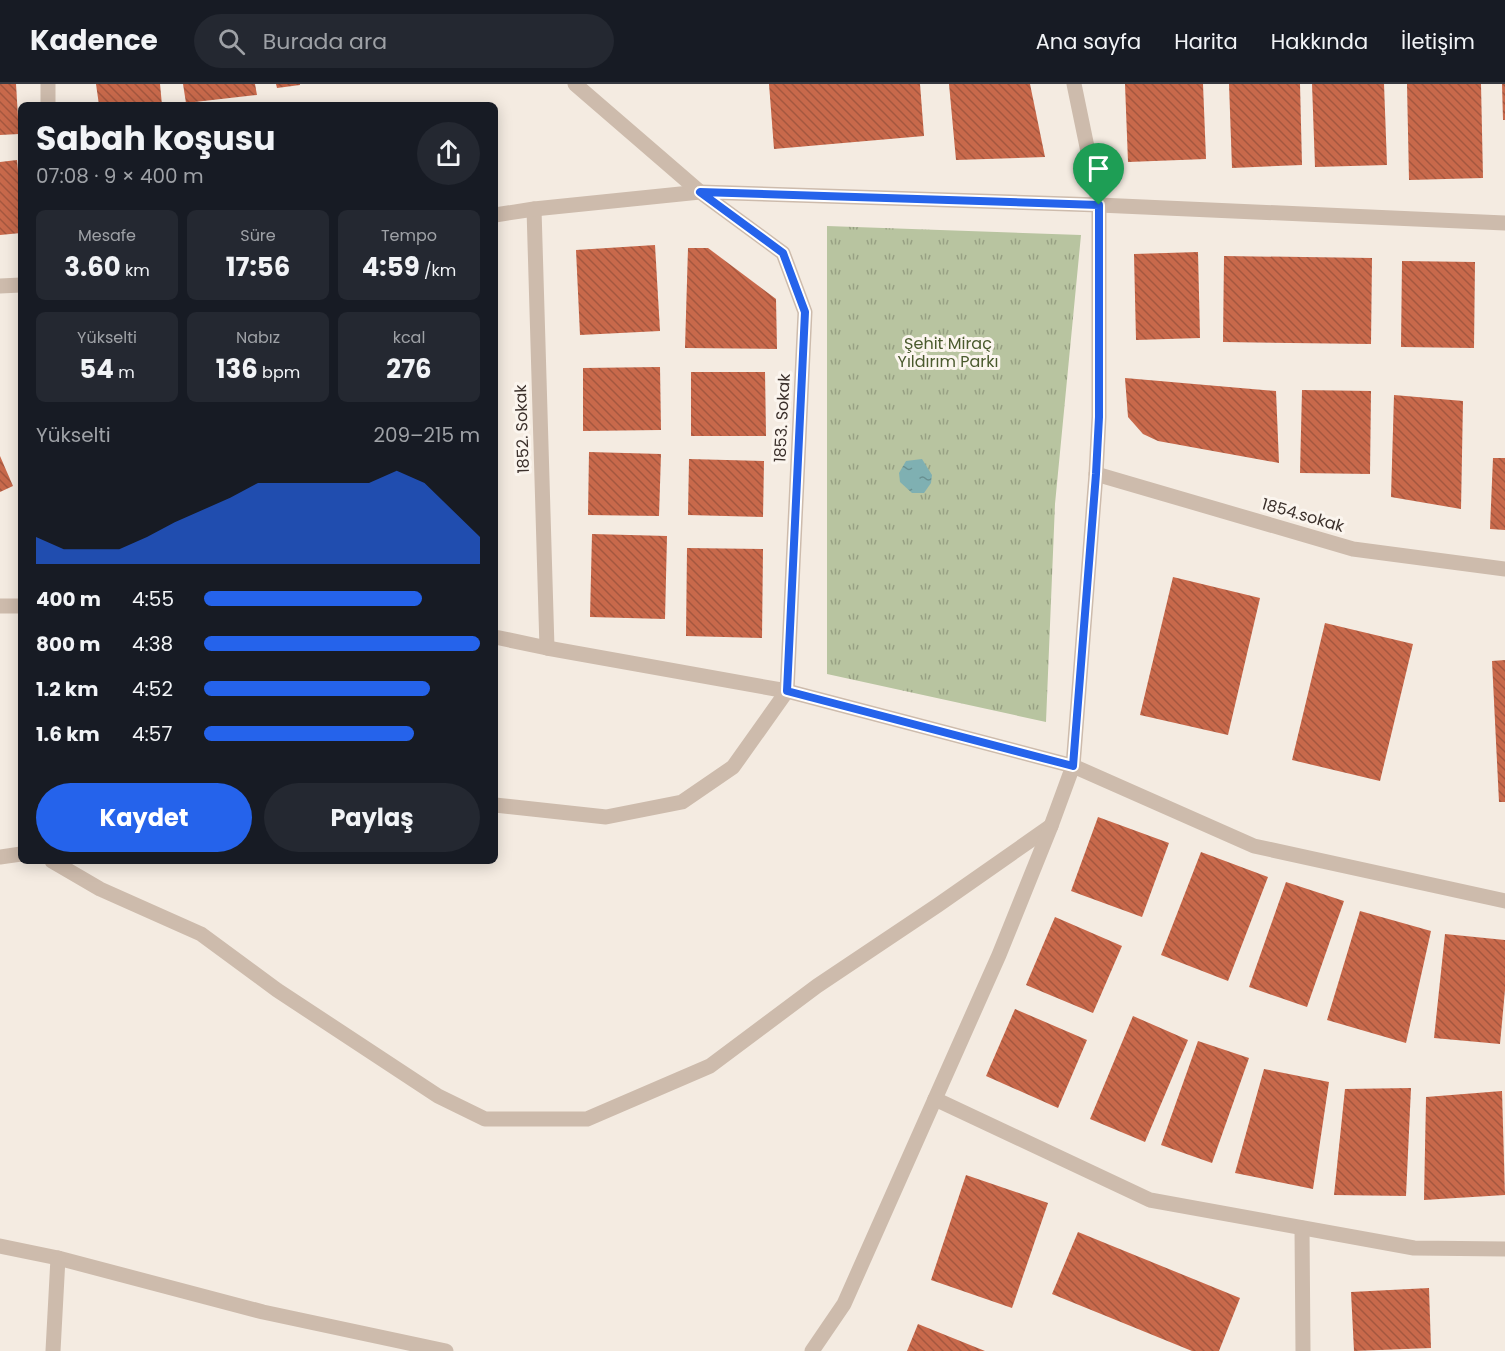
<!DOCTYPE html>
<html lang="tr">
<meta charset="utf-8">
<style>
body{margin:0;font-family:Poppins,sans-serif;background:#242831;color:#f1f3f6;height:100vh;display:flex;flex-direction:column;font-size:22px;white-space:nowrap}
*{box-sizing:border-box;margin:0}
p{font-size:20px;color:#9ea1a6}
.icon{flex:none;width:33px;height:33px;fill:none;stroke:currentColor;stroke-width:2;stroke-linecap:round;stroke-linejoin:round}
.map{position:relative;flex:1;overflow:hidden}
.panel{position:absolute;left:18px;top:18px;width:480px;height:762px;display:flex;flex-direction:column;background:#171b24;border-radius:9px;box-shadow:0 3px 15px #0003}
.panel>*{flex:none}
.pin{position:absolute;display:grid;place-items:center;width:51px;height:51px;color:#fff;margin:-62px -26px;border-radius:50% 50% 50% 0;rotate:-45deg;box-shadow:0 0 6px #0007}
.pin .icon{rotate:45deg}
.round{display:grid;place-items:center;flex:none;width:63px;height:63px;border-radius:32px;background:#242831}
.summary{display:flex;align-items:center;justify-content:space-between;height:102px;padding:0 18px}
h1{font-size:33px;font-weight:700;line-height:45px}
.metrics{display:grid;grid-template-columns:repeat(3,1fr);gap:9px;height:102px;padding:6px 18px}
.metrics div{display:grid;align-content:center;border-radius:9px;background:#242831;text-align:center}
.metrics b{font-size:26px;font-weight:700}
.metrics small{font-size:16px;font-weight:400}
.metrics p{font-size:16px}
.chart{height:168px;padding:12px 18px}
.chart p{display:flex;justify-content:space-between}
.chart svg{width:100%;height:108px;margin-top:6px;fill:#2563eb;opacity:.7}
.cta{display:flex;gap:12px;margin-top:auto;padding:12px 18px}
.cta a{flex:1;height:69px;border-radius:36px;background:#2563eb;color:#fff;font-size:24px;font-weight:700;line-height:69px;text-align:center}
.cta a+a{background:#242831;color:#f1f3f6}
ul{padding:0 18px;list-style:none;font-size:20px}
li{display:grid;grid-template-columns:96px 72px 1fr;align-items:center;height:45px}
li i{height:15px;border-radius:8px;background:#2563eb}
header{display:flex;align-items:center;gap:36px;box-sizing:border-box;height:84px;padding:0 30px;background:#171b24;border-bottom:2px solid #363941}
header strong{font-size:28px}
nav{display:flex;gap:33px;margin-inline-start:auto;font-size:21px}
.search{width:420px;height:54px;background:#242831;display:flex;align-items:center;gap:15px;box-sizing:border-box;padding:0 21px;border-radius:33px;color:#9ea1a6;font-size:22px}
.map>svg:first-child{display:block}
.grass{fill:url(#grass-tufts)}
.water{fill:url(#water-ripples)}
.building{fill:url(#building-back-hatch)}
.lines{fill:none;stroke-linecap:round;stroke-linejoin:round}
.minor{stroke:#cdbbac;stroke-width:15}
.route-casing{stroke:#fff;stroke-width:12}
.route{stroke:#2563eb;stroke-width:8}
.labels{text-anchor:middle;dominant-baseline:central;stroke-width:6;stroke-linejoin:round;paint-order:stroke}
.park-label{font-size:16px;fill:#4a5a2e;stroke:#fbf5ee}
.street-label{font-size:16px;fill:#3b302b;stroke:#fbf5ee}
</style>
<header>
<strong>Kadence</strong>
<div class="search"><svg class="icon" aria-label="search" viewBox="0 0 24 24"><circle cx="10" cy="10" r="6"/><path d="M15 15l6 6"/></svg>Burada ara</div>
<nav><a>Ana sayfa</a><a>Harita</a><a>Hakkında</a><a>İletişim</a></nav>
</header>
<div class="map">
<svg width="1505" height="1267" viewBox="0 0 1505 1267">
<defs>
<pattern id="grass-tufts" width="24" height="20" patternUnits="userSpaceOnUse" patternTransform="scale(1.5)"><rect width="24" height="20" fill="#b8c4a0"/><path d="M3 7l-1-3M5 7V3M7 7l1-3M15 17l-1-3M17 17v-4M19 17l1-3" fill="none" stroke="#97a083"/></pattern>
<pattern id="water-ripples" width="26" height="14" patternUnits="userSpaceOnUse" patternTransform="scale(1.5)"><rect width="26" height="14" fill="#7fb0b2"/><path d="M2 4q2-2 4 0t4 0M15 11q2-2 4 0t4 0" fill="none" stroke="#699091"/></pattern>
<pattern id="building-back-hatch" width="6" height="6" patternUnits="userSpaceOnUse" patternTransform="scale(1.5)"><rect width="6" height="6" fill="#c8694b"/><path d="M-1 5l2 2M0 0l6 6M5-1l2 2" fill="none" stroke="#a4573f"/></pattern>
</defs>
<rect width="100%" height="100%" fill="#f4ebe1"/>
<!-- grass -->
<path class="grass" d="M827 142 1081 151 1055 420 1046 638 827 590Z"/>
<!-- water -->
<path class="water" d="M922 375 932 391 931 399 924 409H912L900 398 899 389 906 377Z"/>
<!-- building -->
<g class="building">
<path d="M0 0H16L19 50 0 51Z"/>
<path d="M96 0H160L162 21H99Z"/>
<path d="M183 0H255L257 11 186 19Z"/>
<path d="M276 0H300V1L277 4Z"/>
<path d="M769 0H920L924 52 774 65Z"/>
<path d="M949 0H1030L1045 73 956 76Z"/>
<path d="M1125 0H1203L1206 75 1128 78Z"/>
<path d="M1229 0H1300L1302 81 1232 84Z"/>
<path d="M1312 0H1384L1387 81 1315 83Z"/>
<path d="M1407 0H1481L1483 94 1409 96Z"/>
<path d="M1502 0H1505V36H1503Z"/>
<path d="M17 76 21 118V149L0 151V78Z"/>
<path d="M655 161 660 247 580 251 576 166Z"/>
<path d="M688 164H708L776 215 777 265 685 264Z"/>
<path d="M1198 168 1200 254 1136 256 1134 170Z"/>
<path d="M1224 172 1372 174 1371 260 1223 258Z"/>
<path d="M1402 177 1475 178 1474 264 1401 263Z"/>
<path d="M660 283 661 346 583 347V284Z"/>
<path d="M691 288H765L766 352H691Z"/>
<path d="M1125 294 1276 307 1279 379 1158 357 1143 350 1128 333Z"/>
<path d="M1302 306 1371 307 1370 390 1300 389Z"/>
<path d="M1394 311 1463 317 1461 425 1391 413Z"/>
<path d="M589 368 661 370 659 432 588 431Z"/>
<path d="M0 372 13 402 0 408Z"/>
<path d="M1493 374H1505V446L1490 445Z"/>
<path d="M689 375 764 377 763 433 688 431Z"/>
<path d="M592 450 667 452 665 535 590 533Z"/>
<path d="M687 464 763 465 762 554 686 552Z"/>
<path d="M1173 493 1260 514 1228 651 1140 631Z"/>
<path d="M1325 539 1413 560 1380 697 1292 676Z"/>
<path d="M1505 576V718H1499L1492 577Z"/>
<path d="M1098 733 1169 759 1142 833 1071 807Z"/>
<path d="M1201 768 1268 793 1228 897 1161 871Z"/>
<path d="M1286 798 1344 817 1307 923 1249 903Z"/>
<path d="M1360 827 1431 847 1406 959 1327 936Z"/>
<path d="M1055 833 1122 862 1093 929 1026 901Z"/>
<path d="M1445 850 1505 856V906L1500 960 1434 954Z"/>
<path d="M1015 925 1087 956 1058 1024 986 992Z"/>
<path d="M1133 932 1188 956 1145 1058 1090 1035Z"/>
<path d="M1198 957 1249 974 1212 1079 1161 1061Z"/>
<path d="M1264 985 1329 998 1313 1105 1235 1089Z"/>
<path d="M1411 1004 1406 1112 1334 1111 1345 1005Z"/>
<path d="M1502 1007 1505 1111 1424 1116 1426 1013Z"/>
<path d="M966 1091 1048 1119 1012 1224 931 1196Z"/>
<path d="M1078 1148 1240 1214 1219 1267H1192L1052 1210Z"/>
<path d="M1429 1204 1431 1264 1354 1267 1351 1208Z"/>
<path d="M918 1240 985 1267H907Z"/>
</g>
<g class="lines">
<!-- minor -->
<g class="minor">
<path d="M48 21V0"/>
<path d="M534 125 547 564"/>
<path d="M495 131 534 125 700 108 1099 121 1505 139"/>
<path d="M0 202 21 201"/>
<path d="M1096 390 1353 465 1505 485"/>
<path d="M0 522H21"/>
<path d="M495 553 547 564 787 607 1073 682 1254 762 1505 817"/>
<path d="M495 721 606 733 682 718 733 683 787 607 805 228 783 169 700 108 575 0"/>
<path d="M0 773 21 770"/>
<path d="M52 777 100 805 201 850 277 906 438 1012 485 1035H587L710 982 817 902 938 821 1051 742"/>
<path d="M935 1015 1150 1116 1414 1164 1505 1165"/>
<path d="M1302 1144 1303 1267"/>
<path d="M0 1162 58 1174 263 1228 446 1267"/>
<path d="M53 1267 58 1174"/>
<path d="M812 1267 844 1220 935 1015 999 871 1051 742 1073 682 1096 390 1099 333V121L1074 0"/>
</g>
</g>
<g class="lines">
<defs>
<path id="route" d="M700 108 1099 121V333L1096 390 1073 682 787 607 805 228 783 169Z"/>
</defs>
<!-- route casing -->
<use href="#route" class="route-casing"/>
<!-- route -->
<use href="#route" class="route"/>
</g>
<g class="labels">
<!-- park labels -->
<g class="park-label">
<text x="948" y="259">Şehit Miraç<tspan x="948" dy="18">Yıldırım Parkı</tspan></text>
</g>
<!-- street labels -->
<g class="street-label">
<text transform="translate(782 334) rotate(-87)">1853. Sokak</text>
<text transform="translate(522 345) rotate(-92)">1852. Sokak</text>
<text transform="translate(1303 431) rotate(16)">1854.sokak</text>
</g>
</g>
</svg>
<div class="pin" style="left:1099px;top:121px;background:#1e9e55"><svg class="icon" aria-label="arrive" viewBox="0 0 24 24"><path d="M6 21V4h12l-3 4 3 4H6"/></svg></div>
<section class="panel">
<div class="summary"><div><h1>Sabah koşusu</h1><p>07:08 · 9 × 400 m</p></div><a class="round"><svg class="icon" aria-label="share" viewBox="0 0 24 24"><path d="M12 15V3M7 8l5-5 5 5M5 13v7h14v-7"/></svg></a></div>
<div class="metrics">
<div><p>Mesafe</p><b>3.60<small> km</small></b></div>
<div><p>Süre</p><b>17:56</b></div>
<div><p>Tempo</p><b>4:59<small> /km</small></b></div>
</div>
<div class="metrics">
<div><p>Yükselti</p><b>54<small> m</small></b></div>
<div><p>Nabız</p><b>136<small> bpm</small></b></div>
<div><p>kcal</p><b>276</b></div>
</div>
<div class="chart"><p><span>Yükselti</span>209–215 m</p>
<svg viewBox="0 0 160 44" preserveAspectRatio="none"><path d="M0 44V33L10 38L20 38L30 38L40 33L50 27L60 22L70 17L80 11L90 11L100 11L110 11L120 11L130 6L140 11L150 22L160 33V44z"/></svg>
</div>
<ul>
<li><b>400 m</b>4:55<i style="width:79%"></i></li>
<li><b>800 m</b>4:38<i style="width:100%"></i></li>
<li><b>1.2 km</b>4:52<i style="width:82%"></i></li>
<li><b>1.6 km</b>4:57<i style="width:76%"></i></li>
</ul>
<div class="cta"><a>Kaydet</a><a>Paylaş</a></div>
</section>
</div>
